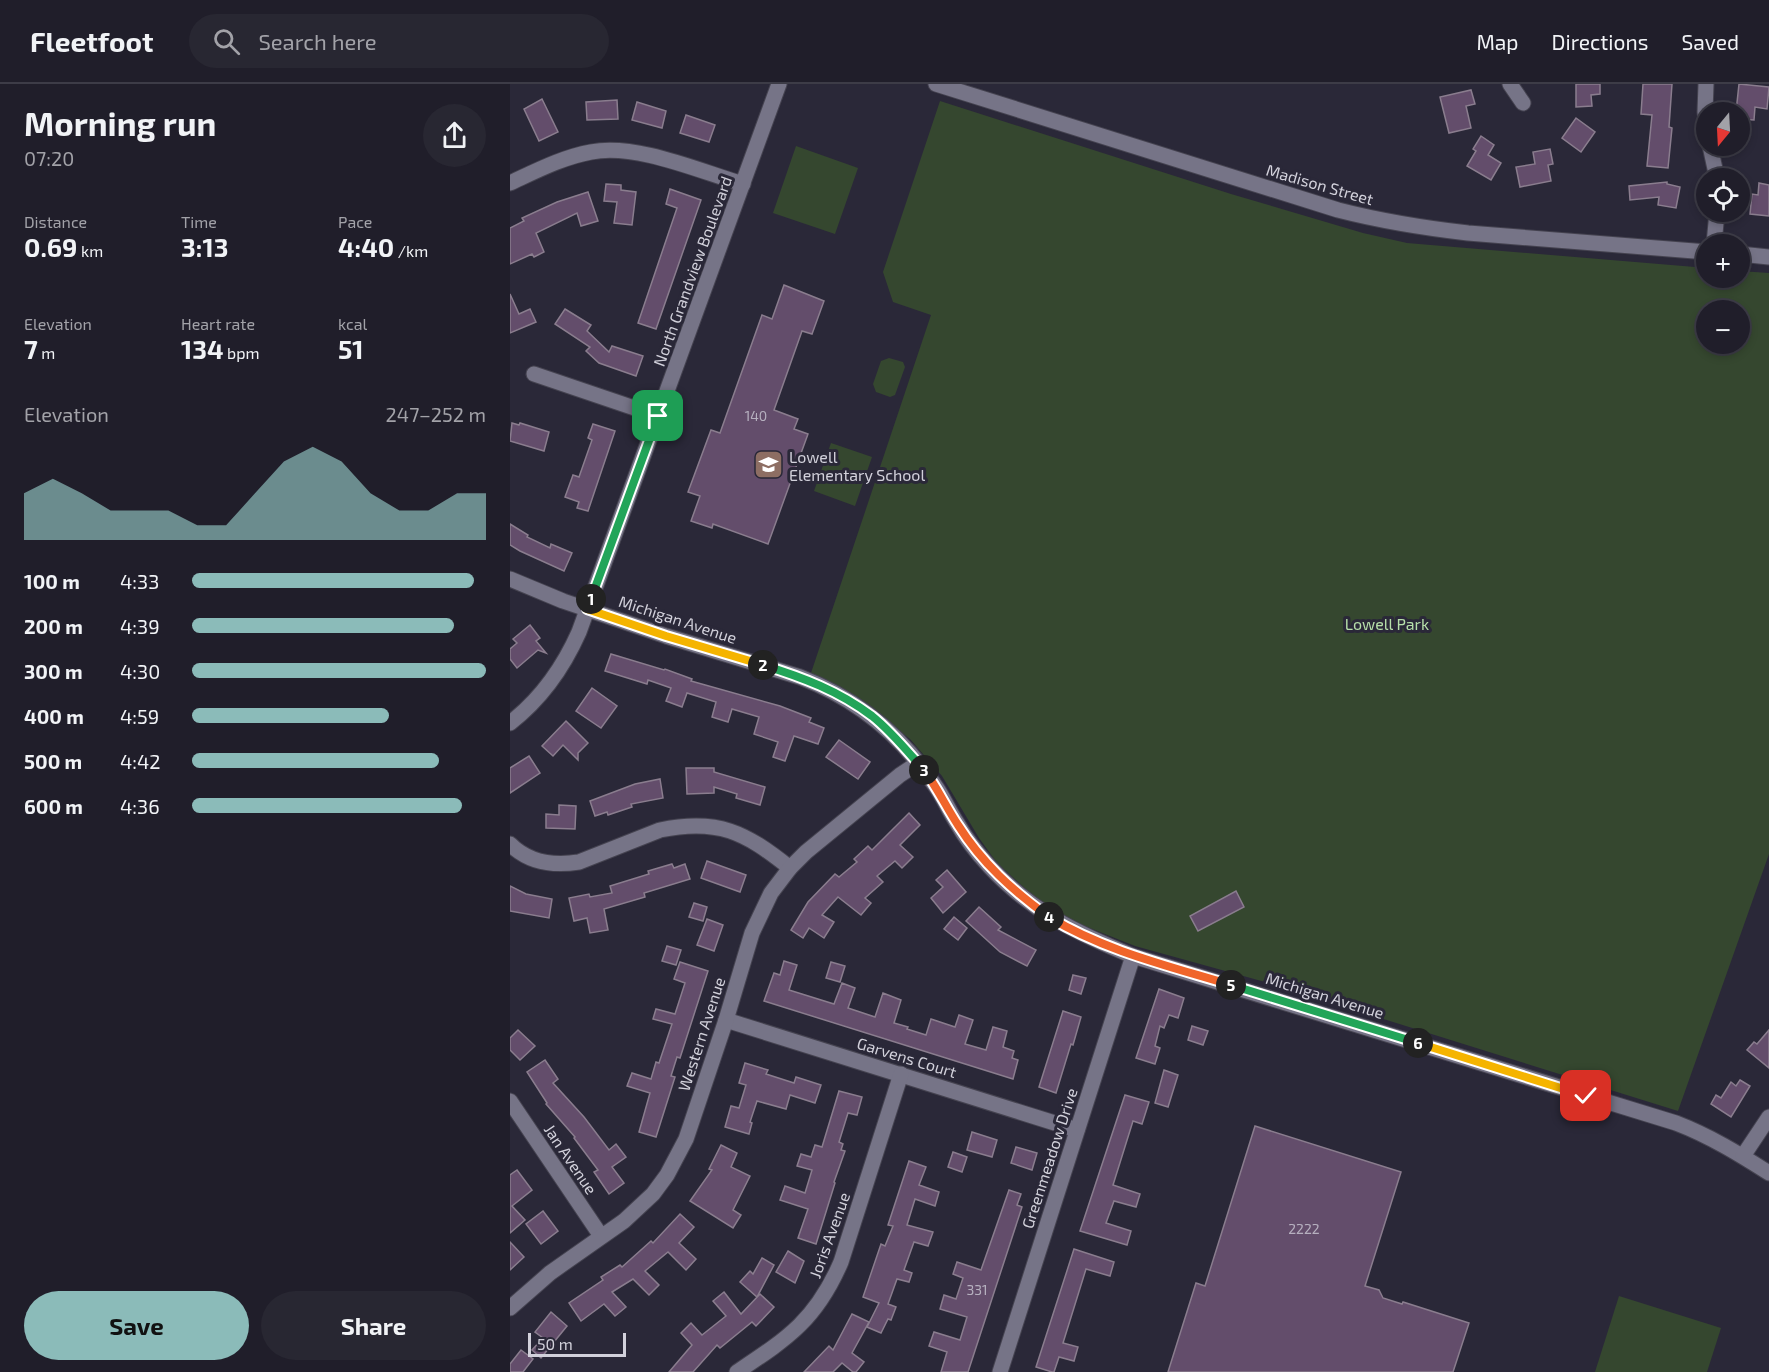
<!DOCTYPE html>
<meta charset="utf-8">
<style>
body{margin:0;font-family:"Exo 2",sans-serif;background:#282732;color:#f1f3f6;height:100vh;display:flex;flex-direction:column;font-size:22px;white-space:nowrap}
*{box-sizing:border-box;margin:0}
p{font-size:20px;color:#a2a2a8}
.icon{flex:none;width:33px;height:33px;fill:none;stroke:currentColor;stroke-width:2;stroke-linecap:round;stroke-linejoin:round}
.map{position:relative;flex:1;overflow:hidden}
.sheet{display:flex;flex-direction:column;background:#201e2a;width:510px}
.sheet>*{flex:none}
.needle{width:39px;rotate:198deg}
.buttons{position:absolute;left:1186px;top:18px;display:grid;gap:12px}
.buttons a{display:grid;place-items:center;width:54px;height:54px;border-radius:50%;background:#201e2a;box-shadow:0 3px 9px #0003,0 0 0 2px #3d3c47;font-size:30px}
.scale{position:absolute;left:18px;bottom:15px;width:98px;box-sizing:border-box;padding-left:6px;border:3px solid #d2d1db;border-top:0;font-size:16px;line-height:21px;white-space:nowrap;color:#d2d1db;-webkit-text-stroke:4px #2a2838;paint-order:stroke}
.pin{position:absolute;display:grid;place-items:center;width:51px;height:51px;color:#fff;margin:-26px;border-radius:12px;box-shadow:0 3px 9px #0006}
.km{position:absolute;width:30px;height:30px;margin:-15px;border-radius:50%;background:#222;color:#fff;font-size:16px;line-height:30px;text-align:center}
.round{display:grid;place-items:center;flex:none;width:63px;height:63px;border-radius:32px;background:#282732}
.head{display:flex;align-items:center;justify-content:space-between;height:102px;padding:0 24px}
h1{font-size:33px;font-weight:700;line-height:45px}
.metrics{display:grid;grid-template-columns:repeat(3,1fr);gap:9px;height:102px;padding:6px 24px}
.metrics div{display:grid;align-content:center}
.metrics b{font-size:26px;font-weight:700}
.metrics small{font-size:16px;font-weight:400}
.metrics p{font-size:16px}
.chart{height:168px;padding:12px 24px}
.chart p{display:flex;justify-content:space-between}
.chart svg{width:100%;height:108px;margin-top:6px;fill:#8bbbb9;opacity:.7}
.action{display:flex;gap:12px;margin-top:auto;padding:12px 24px}
.action a{flex:1;height:69px;border-radius:36px;background:#8bbbb9;color:#111;font-size:24px;font-weight:700;line-height:69px;text-align:center}
.action a+a{background:#282732;color:#f1f3f6}
ul{padding:0 24px;list-style:none;font-size:20px}
li{display:grid;grid-template-columns:96px 72px 1fr;align-items:center;height:45px}
li i{height:15px;border-radius:8px;background:#8bbbb9}
header{display:flex;align-items:center;gap:36px;box-sizing:border-box;height:84px;padding:0 30px;background:#201e2a;border-bottom:2px solid #3d3c47}
header strong{font-size:28px}
nav{display:flex;gap:33px;margin-inline-start:auto;font-size:21px}
.search{width:420px;height:54px;background:#282732;display:flex;align-items:center;gap:15px;box-sizing:border-box;padding:0 21px;border-radius:33px;color:#a2a2a8;font-size:22px}
main{display:flex;flex:1;min-height:0}
.map>svg:first-child{display:block}
.green{fill:#35472f;fill-rule:evenodd}
.building{fill:#634d6b;stroke:#8a7d8e;stroke-width:1.5}
.lines{fill:none;stroke-linecap:round;stroke-linejoin:round}
.minor-casing{stroke:#454350;stroke-width:17}
.minor{stroke:#767487;stroke-width:15}
.split-1-casing{stroke:#fff;stroke-width:12}
.split-2-casing{stroke:#fff;stroke-width:12}
.split-3-casing{stroke:#fff;stroke-width:12}
.split-4-casing{stroke:#fff;stroke-width:12}
.split-5-casing{stroke:#fff;stroke-width:12}
.split-6-casing{stroke:#fff;stroke-width:12}
.split-7-casing{stroke:#fff;stroke-width:12}
.split-1{stroke:#22a559;stroke-width:8}
.split-2{stroke:#f5b400;stroke-width:8}
.split-3{stroke:#22a559;stroke-width:8}
.split-4{stroke:#f0652b;stroke-width:8}
.split-5{stroke:#f0652b;stroke-width:8}
.split-6{stroke:#22a559;stroke-width:8}
.split-7{stroke:#f5b400;stroke-width:8}
.labels{text-anchor:middle;dominant-baseline:central;stroke-width:6;stroke-linejoin:round;paint-order:stroke}
.number-label{font-size:14px;fill:#b6b0bf}
.street-label{font-size:16px;fill:#d2d1db;stroke:#2a2838}
.poi-label{font-size:16px;fill:#d2d1db;stroke:#2a2838;text-anchor:start}
.park-label{font-size:16px;fill:#b6dfa9;stroke:#2a2838}
</style>
<header>
<strong>Fleetfoot</strong>
<div class="search"><svg class="icon" aria-label="search" viewBox="0 0 24 24"><circle cx="10" cy="10" r="6"/><path d="M15 15l6 6"/></svg>Search here</div>
<nav><a>Map</a><a>Directions</a><a>Saved</a></nav>
</header>
<main>
<section class="sheet">
<div class="head"><div><h1>Morning run</h1><p>07:20</p></div><a class="round"><svg class="icon" aria-label="share" viewBox="0 0 24 24"><path d="M12 15V3M7 8l5-5 5 5M5 13v7h14v-7"/></svg></a></div>
<div class="metrics">
<div><p>Distance</p><b>0.69<small> km</small></b></div>
<div><p>Time</p><b>3:13</b></div>
<div><p>Pace</p><b>4:40<small> /km</small></b></div>
</div>
<div class="metrics">
<div><p>Elevation</p><b>7<small> m</small></b></div>
<div><p>Heart rate</p><b>134<small> bpm</small></b></div>
<div><p>kcal</p><b>51</b></div>
</div>
<div class="chart"><p><span>Elevation</span>247–252 m</p>
<svg viewBox="0 0 160 44" preserveAspectRatio="none"><path d="M0 44V25L10 19L20 25L30 32L40 32L50 32L60 38L70 38L80 25L90 12L100 6L110 12L120 25L130 32L140 32L150 25L160 25V44z"/></svg>
</div>
<ul>
<li><b>100 m</b>4:33<i style="width:96%"></i></li>
<li><b>200 m</b>4:39<i style="width:89%"></i></li>
<li><b>300 m</b>4:30<i style="width:100%"></i></li>
<li><b>400 m</b>4:59<i style="width:67%"></i></li>
<li><b>500 m</b>4:42<i style="width:84%"></i></li>
<li><b>600 m</b>4:36<i style="width:92%"></i></li>
</ul>
<div class="action"><a>Save</a><a>Share</a></div>
</section>
<div class="map">
<svg width="1259" height="1288" viewBox="0 0 1259 1288">
<rect width="100%" height="100%" fill="#2a2838"/>
<!-- green -->
<g class="green">
<path d="M430 17 721 110 853 149 897 159 1197 184V194H1230V187L1259 189V770L1168 1027 755 898 625 862 562 837 540 825 520 809 487 779 469 754 432 692 400 655 346 613 301 589 421 231 383 218 373 188ZM1197 226H1230V260H1197Z"/>
<path d="M286 62 348 84 325 150 263 129Z"/>
<path d="M379 274 393 278 395 283 385 311 380 313 366 308 363 300 371 277Z"/>
<path d="M321 359 362 373 345 422 304 407Z"/>
<path d="M1109 1212 1211 1244 1197 1288H1085Z"/>
</g>
<!-- building -->
<g class="building">
<path d="M1066 0H1090V10L1081 11 1082 22 1066 23Z"/>
<path d="M1133 0H1162L1159 43 1162 44 1158 84 1137 82 1142 31 1131 30Z"/>
<path d="M1229 0 1259 3 1257 25 1245 23 1244 36 1230 35V28H1226Z"/>
<path d="M961 6 965 20 956 22 961 44 939 49 930 13Z"/>
<path d="M32 15 48 48 29 57 14 25Z"/>
<path d="M107 16 108 35 77 36 76 18Z"/>
<path d="M127 18 156 27 152 44 122 36Z"/>
<path d="M176 31 205 41 199 58 170 49Z"/>
<path d="M1066 34 1085 48 1071 68 1052 54Z"/>
<path d="M971 52 984 61 978 71 991 79 981 96 957 82 966 67 963 65Z"/>
<path d="M1040 65 1043 80 1038 81 1041 97 1010 103 1006 83 1025 80 1023 68Z"/>
<path d="M1157 98V100L1170 103 1166 124 1148 121 1149 113 1120 116 1119 102Z"/>
<path d="M1249 99 1259 101V132L1240 130 1242 110 1248 111Z"/>
<path d="M96 100 111 101V106L126 108 122 141 104 139 107 118 94 117Z"/>
<path d="M160 105 191 116 146 245 128 239 167 124 156 120Z"/>
<path d="M78 108 88 137 71 142 67 129 26 149 34 168 24 173 22 170 0 180V144L14 137 12 134 47 118Z"/>
<path d="M274 201 314 217 302 250 292 247 264 326 288 335 284 345 298 350 258 460 203 440 202 444 181 437 190 412 178 408 201 346 210 349 252 231 262 235Z"/>
<path d="M0 210 9 230 20 225 26 238 0 249Z"/>
<path d="M55 225 81 241 77 247 99 268 102 262 133 272 126 292 89 279 76 267 80 263 45 240Z"/>
<path d="M2 339 9 341 10 339 39 348 34 367 0 357Z"/>
<path d="M83 340 105 347 78 427 67 424 69 418 55 413 63 391 69 393 82 356 78 354Z"/>
<path d="M0 440 18 451 17 453 40 464 41 460 62 469 54 487 10 467 0 461Z"/>
<path d="M20 541 30 554 26 557 36 569 28 566 7 584 0 575V565L7 559 3 555Z"/>
<path d="M101 570 154 586 155 585 182 595 181 597 270 622 301 634 299 638 314 644 308 660 284 652 275 677 263 673 268 658 244 650 249 633 222 625 218 638 202 633 206 618 177 609 172 623 156 617 161 604 138 596 137 600 95 587Z"/>
<path d="M82 604 107 622 91 644 66 627Z"/>
<path d="M56 637 78 659 68 669V676L53 661 43 672 32 662Z"/>
<path d="M329 656 360 678 348 695 316 673Z"/>
<path d="M19 672 30 689 0 709V684Z"/>
<path d="M176 684H204V688L255 703 250 721 226 714 227 710 204 703V709L177 710Z"/>
<path d="M150 695 153 714 121 720 122 723 98 731 97 728 85 732 80 717 125 700Z"/>
<path d="M49 721 66 722 65 745 36 744V730L49 731Z"/>
<path d="M399 729 410 741 390 761 403 773 392 784 385 777 367 792 373 798 355 814 361 819 351 831 328 813 312 831 324 838 314 854 299 844 293 854 281 846 298 818 325 790 329 793 347 778 344 775 358 762 362 766Z"/>
<path d="M197 777 236 791 230 808 191 794Z"/>
<path d="M162 780 164 784 175 780 180 795 134 809 135 813 94 825 98 846 80 849 77 834 64 837 59 814 79 810 80 813 102 809 100 802 139 790 138 787Z"/>
<path d="M437 786 456 808 433 829 421 814 433 803 426 796Z"/>
<path d="M0 802 16 810 42 815 39 834 0 827Z"/>
<path d="M726 807 734 823 688 847 680 832Z"/>
<path d="M184 819 197 823 193 837 179 833Z"/>
<path d="M469 823 491 843 488 846 526 866 517 882 490 868 456 837Z"/>
<path d="M444 833 457 844 448 856 434 845Z"/>
<path d="M197 835 213 841 204 867 187 861Z"/>
<path d="M157 862 171 866 166 881 152 877Z"/>
<path d="M274 877 287 881 279 906 324 920 332 899 345 904 338 924 365 933 373 909 391 916 384 939 398 943 397 945 416 951 421 935 445 943 449 931 463 936 455 960 476 966 483 943 497 947 493 963 504 967 502 974 508 976 503 995 254 917 264 889 270 891Z"/>
<path d="M170 878 198 887 170 974 167 973 161 992 165 993 146 1053 129 1048 140 1009 117 1002 122 989 141 995 146 978 149 979 162 940 143 935 146 925 165 930 175 899 164 895Z"/>
<path d="M321 878 335 882 330 898 316 894Z"/>
<path d="M563 891 576 894 571 910 559 906Z"/>
<path d="M649 905 674 914 668 934 659 931 654 944 650 942 645 962 650 964 645 980 626 974Z"/>
<path d="M553 927 571 933 563 961 561 960 546 1009 529 1003Z"/>
<path d="M682 942 698 947 693 961 678 956Z"/>
<path d="M8 946 25 962 10 976 0 966V954Z"/>
<path d="M1259 946V984L1237 966 1244 958 1247 960Z"/>
<path d="M35 976 48 995 43 999 74 1033 99 1066 106 1060 116 1073 102 1083 114 1099 99 1110 84 1088 88 1086 64 1054 65 1053 36 1020 37 1019 17 988Z"/>
<path d="M235 979 258 986 256 990 284 999 286 993 311 1001 305 1019 280 1011 276 1025 247 1017 240 1038 242 1039 239 1050 215 1043 221 1022 229 1024 236 1001 229 999Z"/>
<path d="M654 986 668 991 658 1023 645 1019Z"/>
<path d="M1230 996 1240 1002 1221 1033 1201 1020 1206 1011 1211 1014 1221 998 1226 1002Z"/>
<path d="M329 1007 352 1013 347 1031 338 1029 329 1058 333 1060 331 1066 335 1067 324 1098 325 1099 306 1160 288 1154 298 1125 270 1116 275 1102 295 1109 302 1086 287 1082 291 1070 301 1073 305 1061 312 1063Z"/>
<path d="M615 1011 639 1018 632 1040 623 1037 603 1101 630 1110 626 1123 604 1117 596 1139 621 1147 617 1161 570 1147Z"/>
<path d="M745 1042 891 1088 855 1202 869 1206 873 1214 892 1220 893 1218 959 1239 943 1288H658L686 1199 695 1202Z"/>
<path d="M462 1048 487 1056 482 1073 457 1066Z"/>
<path d="M211 1061 227 1069 221 1083 240 1092 223 1126 231 1131 223 1144 180 1117 202 1086 199 1085Z"/>
<path d="M506 1063 527 1069 522 1086 501 1079Z"/>
<path d="M443 1068 457 1073 452 1088 438 1083Z"/>
<path d="M399 1077 416 1083 409 1101 429 1108 425 1122 405 1115 397 1141 423 1148 418 1162 404 1158 394 1186 402 1189 399 1198 387 1195 378 1220 386 1223 381 1236 378 1235 371 1249 357 1243 369 1219 353 1213 371 1160 375 1162 383 1142 378 1141Z"/>
<path d="M7 1086 22 1106 2 1122 15 1136 0 1149V1091Z"/>
<path d="M499 1106 511 1110 507 1121 512 1123 458 1288H431L437 1268 419 1262 424 1248 450 1256 457 1233 430 1225 434 1211 446 1215 453 1194 443 1190 447 1178 471 1186Z"/>
<path d="M33 1127 48 1147 31 1160 16 1140Z"/>
<path d="M170 1130 184 1143 169 1159 186 1175 176 1186 158 1168 135 1187 149 1201 139 1211 123 1195 102 1208 116 1223 105 1232 94 1220 71 1237 59 1219 93 1196 91 1193 110 1181 112 1183 141 1157 143 1159Z"/>
<path d="M0 1158 14 1173 0 1186Z"/>
<path d="M564 1165 604 1178 600 1192 576 1185 553 1259 568 1263 564 1277 549 1273 544 1288H542L526 1283Z"/>
<path d="M278 1167 294 1177 285 1199 266 1188Z"/>
<path d="M252 1174 264 1181 247 1213 230 1198 240 1187 243 1190Z"/>
<path d="M214 1208 231 1230 250 1210 264 1223 246 1242 242 1238 210 1264 207 1261 183 1288H159L182 1261 171 1249 181 1239 192 1251 216 1232 203 1217Z"/>
<path d="M41 1228 57 1242 31 1274 22 1266 33 1254 25 1248Z"/>
<path d="M342 1230 359 1238 342 1269 354 1278 346 1288H343L332 1279 323 1288H294L319 1262 323 1266Z"/>
<path d="M11 1266 23 1275 13 1288H0V1280Z"/>
</g>
<g class="lines">
<defs>
<g id="minor">
<path d="M426 0 828 126C871 137 914 144 958 149L1197 168"/>
<path d="M1000 0 1013 19"/>
<path d="M1196 0 1195 28 1197 48"/>
<path d="M1200 62 1207 94"/>
<path d="M0 99C26 87 53 73 81 68 126 59 189 87 233 100"/>
<path d="M1204 160 1207 128"/>
<path d="M1230 170 1259 173"/>
<path d="M24 290 148 332"/>
<path d="M0 495 53 517 156 552 290 593C345 614 391 651 424 700 433 712 439 727 447 739 456 755 468 770 480 783 522 828 567 849 623 872L1166 1039C1200 1052 1229 1070 1259 1089"/>
<path d="M0 639C31 615 53 584 69 548L269 0"/>
<path d="M0 760C19 779 44 782 69 778L150 746C208 734 235 748 280 784"/>
<path d="M216 936 567 1046"/>
<path d="M0 1017 91 1152"/>
<path d="M1233 1072 1259 1033"/>
<path d="M0 1224 40 1189 114 1137 143 1110 157 1091 176 1055 216 936 242 849 261 809 280 784 296 768 390 691 408 679"/>
<path d="M227 1288C278 1254 306 1236 331 1178L391 990"/>
<path d="M490 1288 623 872"/>
</g>
</defs>
<!-- minor casing -->
<use href="#minor" class="minor-casing"/>
<!-- minor -->
<use href="#minor" class="minor"/>
</g>
<g class="lines">
<defs>
<path id="split-1" d="M81 515 148 332"/>
<path id="split-2" d="M81 515 77 525 156 552 253 581"/>
<path id="split-3" d="M253 581C292 593 329 607 362 632 382 648 397 667 414 686"/>
<path id="split-4" d="M414 686C427 703 436 723 448 741 472 779 503 807 539 833"/>
<path id="split-5" d="M539 833C595 867 659 882 721 901"/>
<path id="split-6" d="M721 901 908 959"/>
<path id="split-7" d="M908 959 1076 1012"/>
</defs>
<!-- split-1 casing -->
<use href="#split-1" class="split-1-casing"/>
<!-- split-2 casing -->
<use href="#split-2" class="split-2-casing"/>
<!-- split-3 casing -->
<use href="#split-3" class="split-3-casing"/>
<!-- split-4 casing -->
<use href="#split-4" class="split-4-casing"/>
<!-- split-5 casing -->
<use href="#split-5" class="split-5-casing"/>
<!-- split-6 casing -->
<use href="#split-6" class="split-6-casing"/>
<!-- split-7 casing -->
<use href="#split-7" class="split-7-casing"/>
<!-- split-1 -->
<use href="#split-1" class="split-1"/>
<!-- split-2 -->
<use href="#split-2" class="split-2"/>
<!-- split-3 -->
<use href="#split-3" class="split-3"/>
<!-- split-4 -->
<use href="#split-4" class="split-4"/>
<!-- split-5 -->
<use href="#split-5" class="split-5"/>
<!-- split-6 -->
<use href="#split-6" class="split-6"/>
<!-- split-7 -->
<use href="#split-7" class="split-7"/>
</g>
<!-- icons -->
<defs>
<symbol id="school-square" viewBox="-11 -11 22 22"><rect x="-9" y="-9" width="18" height="18" rx="4" fill="#8d6e63" stroke="#2a2838"/><path d="M0-5L7-2L0 1L-7-2ZM-4 1L0 2.5L4 1V4Q0 6-4 4Z" fill="#fff"/></symbol>
</defs>
<g fill-rule="evenodd">
<use href="#school-square" x="242" y="364" width="33" height="33"/>
</g>
<g class="labels">
<!-- number labels -->
<g class="number-label">
<text x="246" y="331">140</text>
<text x="794" y="1144">2222</text>
<text x="467" y="1205">331</text>
</g>
<!-- street labels -->
<g class="street-label">
<text transform="translate(810 100) rotate(16)">Madison Street</text>
<text transform="translate(182 187) rotate(-70)">North Grandview Boulevard</text>
<text transform="translate(168 535) rotate(18)">Michigan Avenue</text>
<text transform="translate(815 911) rotate(17)">Michigan Avenue</text>
<text transform="translate(191 950) rotate(-72)">Western Avenue</text>
<text transform="translate(397 973) rotate(17)">Garvens Court</text>
<text transform="translate(539 1074) rotate(-72)">Greenmeadow Drive</text>
<text transform="translate(61 1075) rotate(56)">Jan Avenue</text>
<text transform="translate(319 1151) rotate(-70)">Joris Avenue</text>
</g>
<!-- poi labels -->
<g class="poi-label">
<text x="279" y="372">Lowell<tspan x="279" dy="18">Elementary School</tspan></text>
</g>
<!-- park labels -->
<g class="park-label">
<text x="877" y="539">Lowell Park</text>
</g>
</g>
</svg>
<div class="buttons">
<a><svg class="needle" viewBox="-14 -14 28 28"><path d="M0-13l5 13h-10z" fill="#e53935"/><path d="M0 13l5-13h-10z" fill="#a2a2a8"/></svg></a>
<a><svg class="icon" aria-label="locate" viewBox="0 0 24 24"><circle cx="12" cy="12" r="6"/><path d="M12 2v4M12 18v4M2 12h4M18 12h4"/></svg></a>
<a>+</a>
<a>−</a>
</div>
<div class="scale">50 m</div>
<div class="pin" style="left:148px;top:332px;background:#1e9e55"><svg class="icon" aria-label="arrive" viewBox="0 0 24 24"><path d="M6 21V4h12l-3 4 3 4H6"/></svg></div>
<div class="pin" style="left:1076px;top:1012px;background:#d93025"><svg class="icon" aria-label="check" viewBox="0 0 24 24"><path d="M5 12l5 5 9-10"/></svg></div>
<b class="km" style="left:81px;top:515px">1</b>
<b class="km" style="left:253px;top:581px">2</b>
<b class="km" style="left:414px;top:686px">3</b>
<b class="km" style="left:539px;top:833px">4</b>
<b class="km" style="left:721px;top:901px">5</b>
<b class="km" style="left:908px;top:959px">6</b>
</div>
</main>
